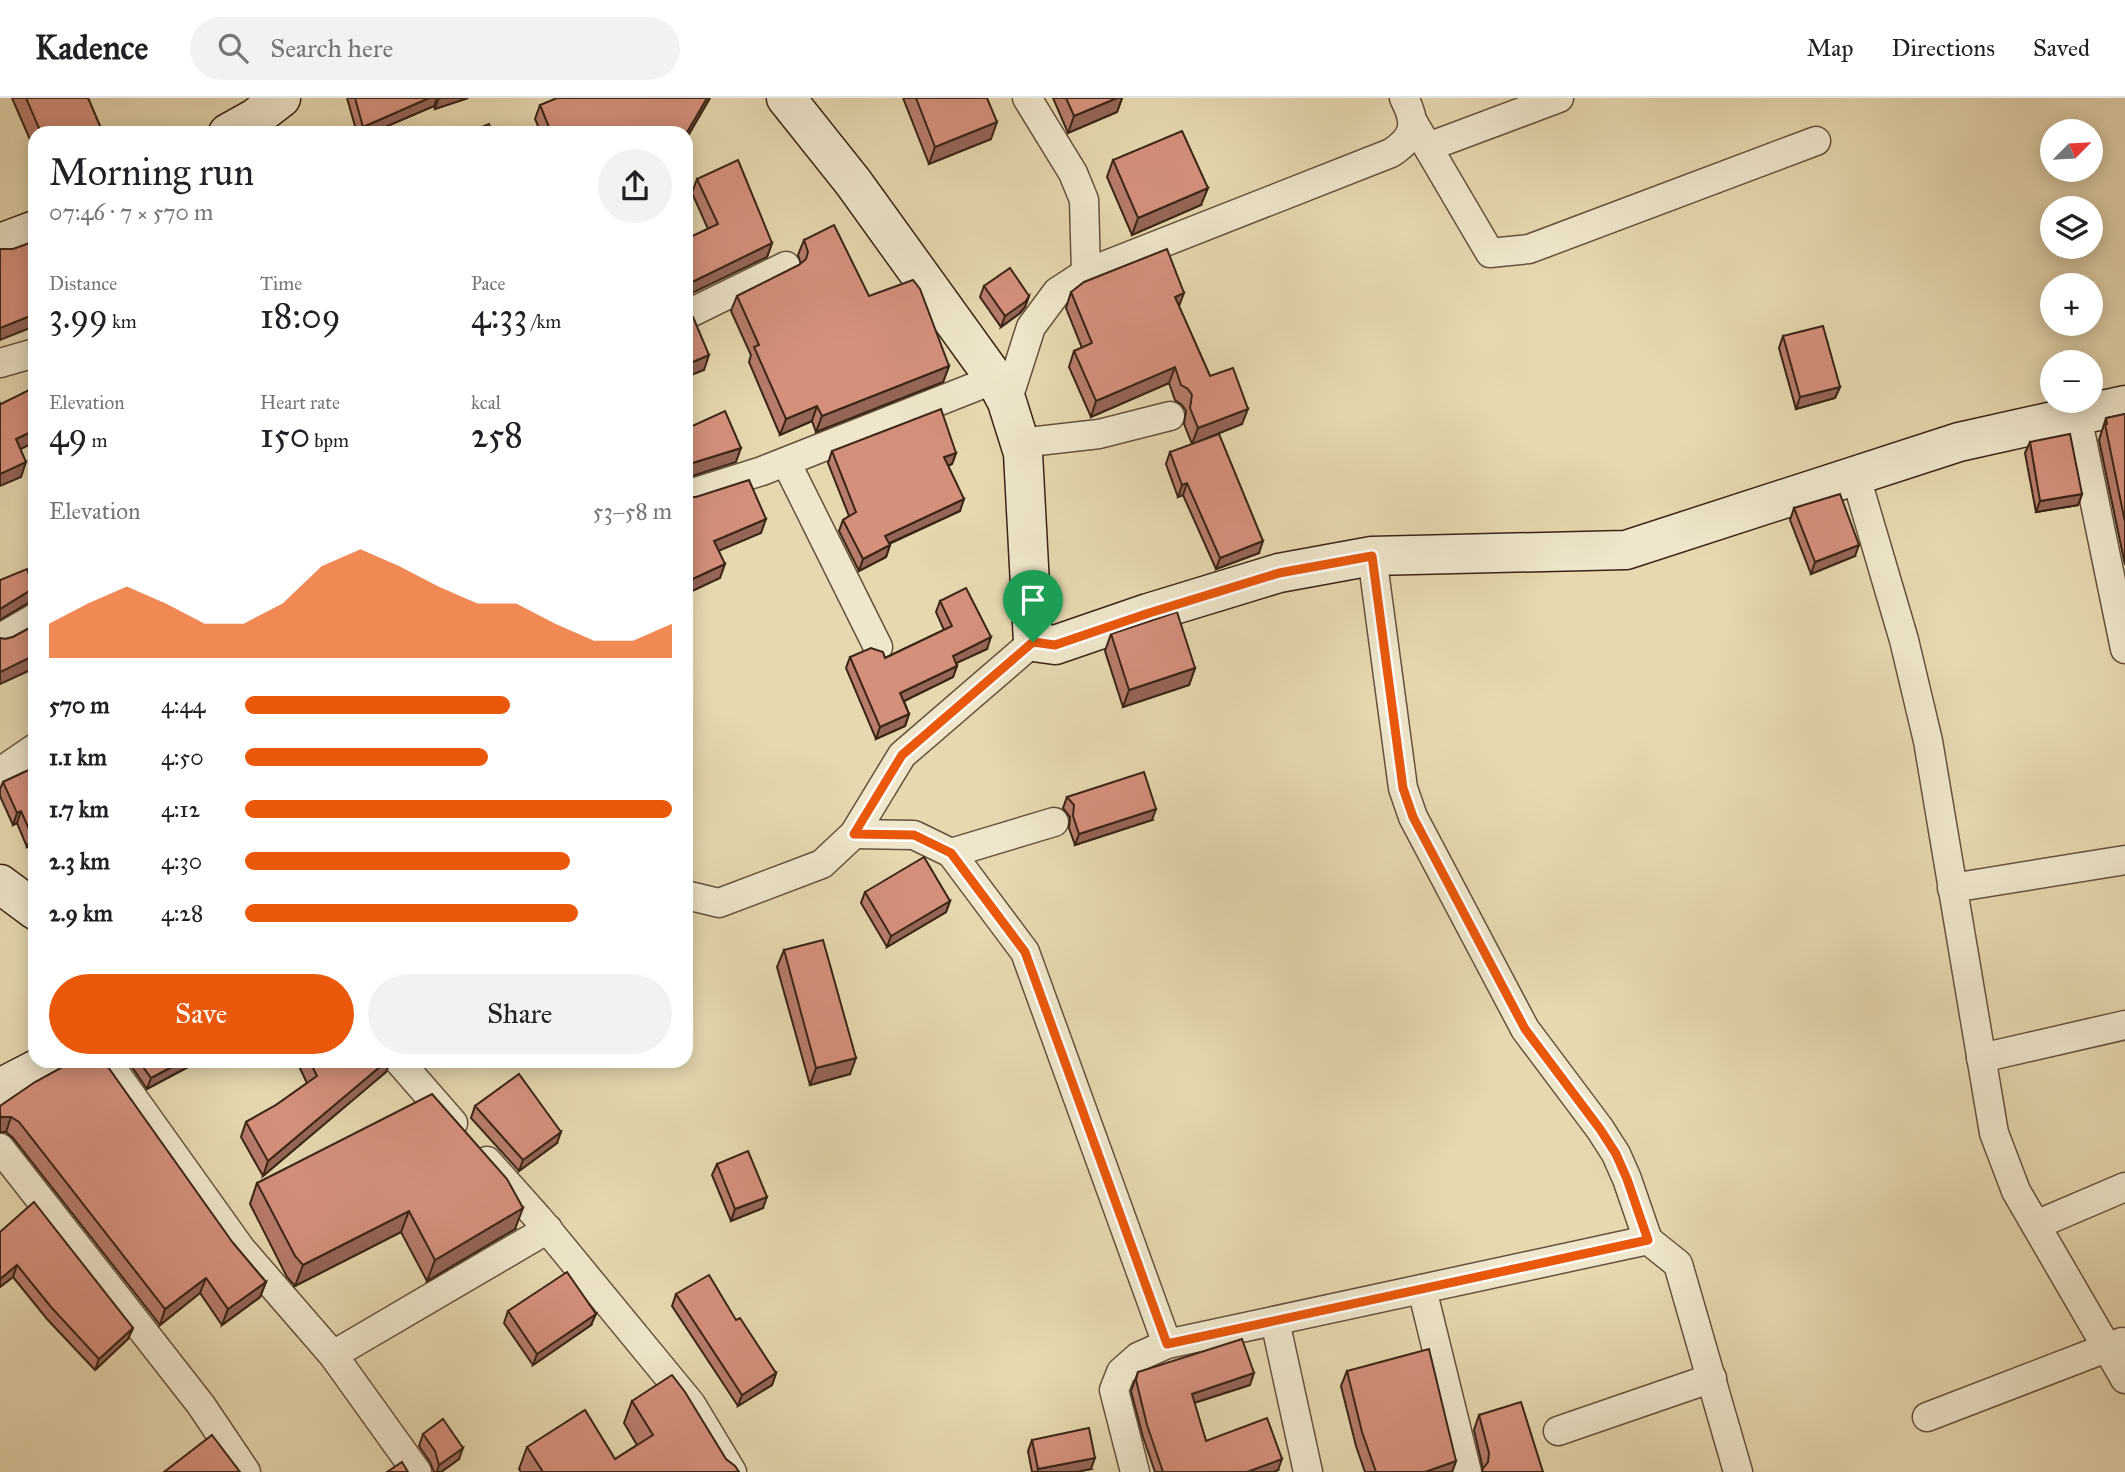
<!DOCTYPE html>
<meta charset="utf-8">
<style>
body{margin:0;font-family:"IM FELL Great Primer",serif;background:#f2f2f2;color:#202124;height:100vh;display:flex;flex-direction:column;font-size:26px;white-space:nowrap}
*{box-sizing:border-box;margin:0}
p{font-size:23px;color:#757577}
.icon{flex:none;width:38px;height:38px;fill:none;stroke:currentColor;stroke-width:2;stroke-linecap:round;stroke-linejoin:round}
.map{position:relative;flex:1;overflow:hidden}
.panel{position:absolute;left:28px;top:28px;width:665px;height:942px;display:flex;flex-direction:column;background:#fff;border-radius:21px;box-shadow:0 4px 18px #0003}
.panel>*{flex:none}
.needle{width:46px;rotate:66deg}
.controls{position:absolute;left:2040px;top:21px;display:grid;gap:14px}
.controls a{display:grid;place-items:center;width:63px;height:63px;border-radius:50%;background:#fff;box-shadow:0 4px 18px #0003;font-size:35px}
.pin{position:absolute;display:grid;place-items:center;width:60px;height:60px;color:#fff;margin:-72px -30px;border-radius:50% 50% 50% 0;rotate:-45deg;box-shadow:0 0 7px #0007}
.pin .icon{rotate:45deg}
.round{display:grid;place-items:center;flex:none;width:74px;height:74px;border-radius:37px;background:#f2f2f2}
.summary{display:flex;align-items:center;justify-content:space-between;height:119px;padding:0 21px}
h1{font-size:38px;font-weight:600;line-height:52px}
.figures{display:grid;grid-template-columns:repeat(3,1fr);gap:10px;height:119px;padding:7px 21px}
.figures div{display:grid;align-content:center}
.figures b{font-size:35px;font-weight:600}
.figures small{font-size:19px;font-weight:400}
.figures p{font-size:19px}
.chart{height:196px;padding:14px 21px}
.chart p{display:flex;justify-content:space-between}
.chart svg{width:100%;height:126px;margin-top:7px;fill:#ea580c;opacity:.7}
.cta{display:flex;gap:14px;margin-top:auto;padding:14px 21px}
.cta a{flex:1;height:80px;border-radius:42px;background:#ea580c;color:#fff;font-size:28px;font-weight:600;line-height:80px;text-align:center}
.cta a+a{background:#f2f2f2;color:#202124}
ul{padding:0 21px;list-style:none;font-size:23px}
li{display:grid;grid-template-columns:112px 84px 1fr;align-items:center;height:52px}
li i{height:18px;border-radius:9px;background:#ea580c}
header{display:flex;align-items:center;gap:42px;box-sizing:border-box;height:98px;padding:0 35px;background:#fff;border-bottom:2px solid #e0e0e0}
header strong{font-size:33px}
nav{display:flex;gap:38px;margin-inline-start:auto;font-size:24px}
.search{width:490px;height:63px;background:#f2f2f2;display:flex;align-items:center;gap:18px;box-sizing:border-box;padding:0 24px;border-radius:38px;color:#757577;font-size:26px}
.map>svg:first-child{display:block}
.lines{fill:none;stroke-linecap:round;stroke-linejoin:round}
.street-casing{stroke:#65523c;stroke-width:31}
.secondary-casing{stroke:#3a2515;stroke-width:41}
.street{stroke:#efe6cb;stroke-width:28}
.secondary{stroke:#efe6cb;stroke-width:38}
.wall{fill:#b77c6b;stroke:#3a2515;stroke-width:2}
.shaded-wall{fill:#956557;stroke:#3a2515;stroke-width:2}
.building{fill:#d5907c;stroke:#3a2515;stroke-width:2}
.route-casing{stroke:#fff;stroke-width:14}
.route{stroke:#ea580c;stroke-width:9}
</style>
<header>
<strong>Kadence</strong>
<div class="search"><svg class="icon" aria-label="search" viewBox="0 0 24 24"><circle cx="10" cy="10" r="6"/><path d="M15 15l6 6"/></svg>Search here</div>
<nav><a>Map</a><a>Directions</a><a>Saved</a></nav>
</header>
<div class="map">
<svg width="2125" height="1374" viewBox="0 0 2125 1374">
<rect width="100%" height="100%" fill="#e6d8af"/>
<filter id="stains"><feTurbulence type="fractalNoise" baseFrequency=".00286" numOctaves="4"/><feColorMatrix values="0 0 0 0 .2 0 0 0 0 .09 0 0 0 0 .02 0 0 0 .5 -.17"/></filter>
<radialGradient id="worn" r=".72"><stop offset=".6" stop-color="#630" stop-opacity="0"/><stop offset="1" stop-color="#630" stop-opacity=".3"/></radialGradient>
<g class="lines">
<defs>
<g id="street">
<path d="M1027 0 1073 75 1084 102 1086 175"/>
<path d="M1413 24 1490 155 1529 151 1816 43"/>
<path d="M1428 49 1559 0"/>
<path d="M686 217 786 168"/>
<path d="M0 265 35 255"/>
<path d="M1007 304 1031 229 1057 194 1086 175 1391 55C1416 39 1417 25 1404 0"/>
<path d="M2077 318 2125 551"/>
<path d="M1020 345 1099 336 1170 318"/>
<path d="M786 364 878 549"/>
<path d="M1856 379 1904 542 1928 643 1994 1035 2016 1093 2125 1281"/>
<path d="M686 397 762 373 995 281"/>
<path d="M1372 458 1403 690 1413 719 1525 931 1600 1031 1616 1056 1627 1081 1648 1142"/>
<path d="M0 540 35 520"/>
<path d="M0 674 35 650"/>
<path d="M854 736 914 737 951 755 1025 854 1167 1246 1648 1142 1678 1166 1738 1374"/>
<path d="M951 755 1054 724"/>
<path d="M1952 790 2125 762"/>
<path d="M686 797 719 805 822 766 854 736 902 657 1033 544"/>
<path d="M1981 960 2125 927"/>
<path d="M106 962 241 1151 333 1257 417 1374"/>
<path d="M398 962 453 1025"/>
<path d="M0 1050 201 1307 246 1374"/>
<path d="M487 1063 538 1120 691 1306 732 1374"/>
<path d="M2036 1127 2125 1089"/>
<path d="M1422 1191 1467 1374"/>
<path d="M1275 1223 1308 1374"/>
<path d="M333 1257 548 1131"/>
<path d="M1927 1319 2122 1244"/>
<path d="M1558 1333 1712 1280"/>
<path d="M1135 1374 1114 1292 1121 1274 1138 1259 1167 1246"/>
</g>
<g id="secondary">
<path d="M786 0 853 84 995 281 1007 304 1023 355 1033 544 1055 547 1148 515 1279 475 1372 458 1626 452 1959 344 2125 307"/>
<path d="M228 35 255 20 281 0"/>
<path d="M0 145 35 132"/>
<path d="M0 786 35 812"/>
<path d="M0 990 54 962"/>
</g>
</defs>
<!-- street casing -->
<use href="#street" class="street-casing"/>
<!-- secondary casing -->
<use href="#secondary" class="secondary-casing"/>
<!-- street -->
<use href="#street" class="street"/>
<!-- secondary -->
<use href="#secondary" class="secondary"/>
</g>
<!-- wall -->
<g class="wall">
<path d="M12 0H88L103 35H35V53Z"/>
<path d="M347 0H468L435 11 434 8 371 35H357Z"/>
<path d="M710 0 686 41V35H541L535 21 540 7Z"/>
<path d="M903 0H987L991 41 929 66Z"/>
<path d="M1053 0H1122L1117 14 1068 35Z"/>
<path d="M1113 62 1201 107 1132 137 1107 79Z"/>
<path d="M697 81 772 145 767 159 708 131 692 95Z"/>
<path d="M804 142 949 268 943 284 816 334 812 323 780 337 749 264 751 257 731 213 737 198 801 166 798 157Z"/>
<path d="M984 188 1029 198 1025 209 1020 215 1001 229 980 199Z"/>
<path d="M1071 194 1179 209 1210 278 1242 326 1192 346 1184 326 1186 313 1182 307 1175 302 1169 285 1091 319 1069 269 1074 253 1082 250 1066 210Z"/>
<path d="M1783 238 1840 289 1835 300 1796 311 1779 250Z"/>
<path d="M2125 316V467L2099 342 2106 320Z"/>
<path d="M2030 344 2082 396 2078 407 2036 414 2025 355Z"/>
<path d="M832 353 956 355 952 366 948 368 960 413 889 446 890 447 886 459 859 473 839 433 843 422 849 418 828 365Z"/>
<path d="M1170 354 1259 455 1216 471 1183 397 1178 399 1166 366Z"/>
<path d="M1794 410 1855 458 1811 476 1790 422Z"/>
<path d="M940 503 987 551 956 565 957 568 953 579 904 603 909 616 905 628 876 641 846 570 850 559 885 560 944 532 936 514Z"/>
<path d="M35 527V583L30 572 0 586V540L5 541 13 539Z"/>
<path d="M1111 536 1195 570 1189 587 1123 609 1105 553Z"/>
<path d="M35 669V746L27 749 17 725 13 727 0 698V691L3 684Z"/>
<path d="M1067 699 1152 722 1075 747 1069 730 1070 719 1063 710Z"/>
<path d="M865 794 950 803 946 814 887 849 861 805Z"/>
<path d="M784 852 850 976 810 987 777 869Z"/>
<path d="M127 962H201L147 991Z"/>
<path d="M296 962H391L386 974 263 1078 241 1039 246 1024 276 1007 307 985Z"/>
<path d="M0 1008 233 1145 266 1184 260 1199 222 1227 200 1195 160 1227 13 1040 6 1034H0Z"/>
<path d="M475 1008 557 1045 519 1073 471 1020Z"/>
<path d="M717 1066 763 1110 731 1123 712 1077Z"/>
<path d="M257 1085 515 1131 427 1183 401 1134 295 1188 287 1179 250 1106Z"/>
<path d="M0 1134 133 1230 128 1241 95 1272 47 1221 13 1179 0 1189Z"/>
<path d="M676 1196 736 1222 776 1275 772 1287 738 1308 672 1208Z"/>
<path d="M508 1213 591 1227 533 1267 504 1225Z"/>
<path d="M1347 1273 1456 1363 1452 1374H1365L1356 1348 1341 1288Z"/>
<path d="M1138 1274 1250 1287 1194 1305 1206 1343 1278 1372 1274 1374H1155L1143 1339 1131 1293Z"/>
<path d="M632 1303 726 1361 739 1374H521L519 1371 527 1349 615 1361 637 1347 624 1325Z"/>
<path d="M1479 1317 1543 1374H1482L1483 1371 1474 1332Z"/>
<path d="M423 1336 459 1361 441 1374H434L430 1364 419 1348Z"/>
<path d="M1032 1342 1091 1371 1076 1374H1032L1028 1353Z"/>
</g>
<!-- shaded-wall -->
<g class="shaded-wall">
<path d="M429 0H437L434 8 371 35H361L363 29Z"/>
<path d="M439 0H468L435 11Z"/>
<path d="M707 0H710L686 41V36Z"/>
<path d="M1117 0H1122L1117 14 1068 35 1074 18Z"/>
<path d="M997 24 991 41 929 66 935 49Z"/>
<path d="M1208 90 1201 107 1132 137 1138 120Z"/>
<path d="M772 145 767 159 686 198V187Z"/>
<path d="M1184 195 1178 211 1175 199Z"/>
<path d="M1029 198 1025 209 1020 215 1001 229 1005 218Z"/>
<path d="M35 216V228L0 242V230Z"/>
<path d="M709 257 704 272 686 279V267Z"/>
<path d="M949 268 943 284 816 334 822 318Z"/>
<path d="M1175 269 1169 285 1091 319 1096 303Z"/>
<path d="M1840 289 1835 300 1796 311 1800 299Z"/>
<path d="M817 308 812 323 780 337 786 321Z"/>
<path d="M1248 311 1242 326 1192 346 1198 330Z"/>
<path d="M35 332V344L11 356 16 341Z"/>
<path d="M741 350 736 364 686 380V367Z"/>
<path d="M956 355 952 366 940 370 944 359Z"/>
<path d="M26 364 21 379 0 388V376Z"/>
<path d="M1187 385 1183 397 1178 399 1182 387Z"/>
<path d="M2082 396 2078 407 2036 414 2040 403Z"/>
<path d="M964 401 960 413 881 449 885 438Z"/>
<path d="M766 421 761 435 709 457 714 443Z"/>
<path d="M1263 443 1259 455 1216 471 1220 460Z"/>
<path d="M890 447 886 459 859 473 863 461Z"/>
<path d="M1859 447 1855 458 1811 476 1815 464Z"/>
<path d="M725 466 720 480 686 496V484Z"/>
<path d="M34 490 28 505 0 522V511Z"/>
<path d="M991 539 987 551 948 569 953 558Z"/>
<path d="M35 557 30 572 0 586V574Z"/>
<path d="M957 568 953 579 896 607 900 595Z"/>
<path d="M1195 570 1189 587 1123 609 1129 592Z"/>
<path d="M909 616 905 628 876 641 880 629Z"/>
<path d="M1156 711 1152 722 1075 747 1079 736Z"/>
<path d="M21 713 17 725 13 727 17 715Z"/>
<path d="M35 736V746L27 749 32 738Z"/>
<path d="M950 803 946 814 887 849 891 838Z"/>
<path d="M856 960 850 976 810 987 816 970Z"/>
<path d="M185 962H201L147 991 151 980Z"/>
<path d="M388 962H391L386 974 263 1078 268 1063Z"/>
<path d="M1 1019H11L6 1034H0V1022Z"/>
<path d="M561 1034 557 1045 519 1073 523 1062Z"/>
<path d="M767 1099 763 1110 731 1123 735 1111Z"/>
<path d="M523 1110 515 1131 427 1183 435 1162Z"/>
<path d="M409 1113 401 1134 295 1188 303 1167Z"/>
<path d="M17 1167 13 1179 0 1189V1181Z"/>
<path d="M206 1180 200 1195 160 1227 165 1211Z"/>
<path d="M266 1184 260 1199 222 1227 228 1211Z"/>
<path d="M596 1216 591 1227 533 1267 537 1256Z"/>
<path d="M133 1230 128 1241 95 1272 99 1261Z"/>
<path d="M776 1275 772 1287 738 1308 742 1297Z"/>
<path d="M1254 1275 1250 1287 1187 1307 1192 1296Z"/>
<path d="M463 1350 459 1361 441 1374H437L439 1367Z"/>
<path d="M1095 1360 1091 1371 1076 1374H1037L1038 1371Z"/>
<path d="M1282 1361 1278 1372 1274 1374H1247Z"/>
<path d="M1456 1363 1452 1374H1425Z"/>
</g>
<!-- building -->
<g class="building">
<path d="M26 0H88L103 35H41Z"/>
<path d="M355 0H429L363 29Z"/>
<path d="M557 0H707L686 36V35H547L551 34 540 7Z"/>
<path d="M916 0H987L997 24 935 49Z"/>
<path d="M1066 0H1117L1074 18Z"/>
<path d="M489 26 493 35H467Z"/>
<path d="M1182 33 1208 90 1138 120 1113 62Z"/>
<path d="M738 62 772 145 686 187V141L718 126 697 81Z"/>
<path d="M834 127 869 198 913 182 920 191 949 268 822 318 817 308 786 321 754 249 759 247 737 198 799 167 806 161 808 154 804 142Z"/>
<path d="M35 143V216L0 230V151H13Z"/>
<path d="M1167 151 1184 195 1175 199 1210 278 1233 270 1248 311 1198 330 1190 310 1192 297 1188 291 1181 287 1175 269 1096 303 1074 253 1092 245 1071 194 1084 184Z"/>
<path d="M1010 170 1029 198 1025 204 1005 218 984 188Z"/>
<path d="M686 218 693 219 709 257 686 267Z"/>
<path d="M1823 228 1840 289 1800 299 1783 238Z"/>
<path d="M35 289V332L16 341 26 364 0 376V305L1 306Z"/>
<path d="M941 311 956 355 944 359 964 401 885 438 890 447 863 461 843 422 856 414 832 353Z"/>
<path d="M725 313 741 350 686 367V327L688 330Z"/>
<path d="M2125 316V424L2105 326H2107L2106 320Z"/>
<path d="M1219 336 1263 443 1220 460 1187 385 1182 387 1170 354Z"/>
<path d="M2070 336 2082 396 2040 403 2030 344Z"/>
<path d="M749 382 766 421 714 443 725 466 686 484V398L688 399H696Z"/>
<path d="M1840 396 1859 447 1815 464 1794 410Z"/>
<path d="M27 471 34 490 0 511V482Z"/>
<path d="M966 490 991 539 953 558 957 568 900 595 909 616 880 629 850 559 871 550 883 554 885 560 952 528 940 503Z"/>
<path d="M1177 514 1195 570 1129 592 1111 536Z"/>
<path d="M35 527V557L0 574V540L5 541 13 539Z"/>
<path d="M35 669V736L32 738 21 713 17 715 3 684Z"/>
<path d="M1144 674 1156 711 1079 736 1073 718 1074 707 1067 699Z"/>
<path d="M924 759 950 803 891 838 865 794Z"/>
<path d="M823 842 856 960 816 970 784 852Z"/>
<path d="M73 962H103L233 1145 266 1184 228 1211 206 1180 165 1211 19 1024 11 1019H1L0 1017V1008L35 984 70 965Z"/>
<path d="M138 962H185L151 980Z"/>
<path d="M309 962H388L268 1063 246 1024 276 1007 317 978Z"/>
<path d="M519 976 561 1034 523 1062 475 1008Z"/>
<path d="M432 996 507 1081 523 1110 435 1162 409 1113 303 1167 295 1158 257 1085Z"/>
<path d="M748 1053 767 1099 735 1111 717 1066Z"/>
<path d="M34 1104 133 1230 99 1261 51 1209 17 1167 0 1181V1134Z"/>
<path d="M567 1174 596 1216 537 1256 508 1213Z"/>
<path d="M709 1177 736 1222 740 1220 776 1275 742 1297 676 1196Z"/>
<path d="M1242 1241 1254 1275 1192 1296 1206 1343 1267 1320 1282 1361 1247 1374H1163L1147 1327 1136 1282 1138 1274Z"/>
<path d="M1429 1251 1456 1363 1425 1374H1376L1362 1334 1347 1273Z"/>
<path d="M672 1277 685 1294 726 1361 735 1368 739 1374H543L527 1349 585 1312 615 1361 653 1337 632 1303Z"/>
<path d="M1521 1304 1543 1374H1483L1482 1372 1488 1364 1489 1355 1479 1317Z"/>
<path d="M443 1321 463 1350 439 1367 435 1353 423 1336Z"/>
<path d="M1089 1330 1095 1360 1038 1371 1032 1342Z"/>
<path d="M212 1337 240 1374H164Z"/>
<path d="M402 1364 408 1374H387Z"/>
</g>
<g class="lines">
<defs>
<path id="route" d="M1372 458 1403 690 1413 719 1525 931 1600 1031 1616 1056 1627 1081 1648 1142 1167 1246 1025 854 951 755 914 737 854 736 902 657 1033 544 1055 547 1149 515 1279 475Z"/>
</defs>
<!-- route casing -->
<use href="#route" class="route-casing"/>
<!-- route -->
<use href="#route" class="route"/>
</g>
<rect width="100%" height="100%" filter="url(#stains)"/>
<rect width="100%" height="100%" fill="url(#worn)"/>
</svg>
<div class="controls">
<a><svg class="needle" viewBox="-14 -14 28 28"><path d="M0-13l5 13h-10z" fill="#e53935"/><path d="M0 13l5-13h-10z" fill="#757577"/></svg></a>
<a><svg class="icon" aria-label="layers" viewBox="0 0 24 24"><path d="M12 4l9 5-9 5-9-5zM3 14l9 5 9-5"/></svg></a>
<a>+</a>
<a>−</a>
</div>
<div class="pin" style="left:1033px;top:544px;background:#1e9e55"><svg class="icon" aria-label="arrive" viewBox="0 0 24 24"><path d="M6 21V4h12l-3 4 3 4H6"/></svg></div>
<section class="panel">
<div class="summary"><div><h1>Morning run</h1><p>07:46 · 7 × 570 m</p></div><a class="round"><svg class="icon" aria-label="share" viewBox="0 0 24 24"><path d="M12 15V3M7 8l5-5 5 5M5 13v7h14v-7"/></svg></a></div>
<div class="figures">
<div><p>Distance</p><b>3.99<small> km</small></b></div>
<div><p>Time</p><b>18:09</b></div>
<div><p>Pace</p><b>4:33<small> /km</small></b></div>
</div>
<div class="figures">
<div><p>Elevation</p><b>49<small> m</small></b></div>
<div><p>Heart rate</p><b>150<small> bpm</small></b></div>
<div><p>kcal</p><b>258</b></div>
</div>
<div class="chart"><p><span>Elevation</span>53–58 m</p>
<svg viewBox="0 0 160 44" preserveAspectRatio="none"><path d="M0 44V32L10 25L20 19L30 25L40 32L50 32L60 25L70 12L80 6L90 12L100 19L110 25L120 25L130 32L140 38L150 38L160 32V44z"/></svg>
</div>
<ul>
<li><b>570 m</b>4:44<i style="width:62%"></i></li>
<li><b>1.1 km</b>4:50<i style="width:57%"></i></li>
<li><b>1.7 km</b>4:12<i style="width:100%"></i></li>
<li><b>2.3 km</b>4:30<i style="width:76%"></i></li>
<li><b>2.9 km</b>4:28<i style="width:78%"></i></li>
</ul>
<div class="cta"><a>Save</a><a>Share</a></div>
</section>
</div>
